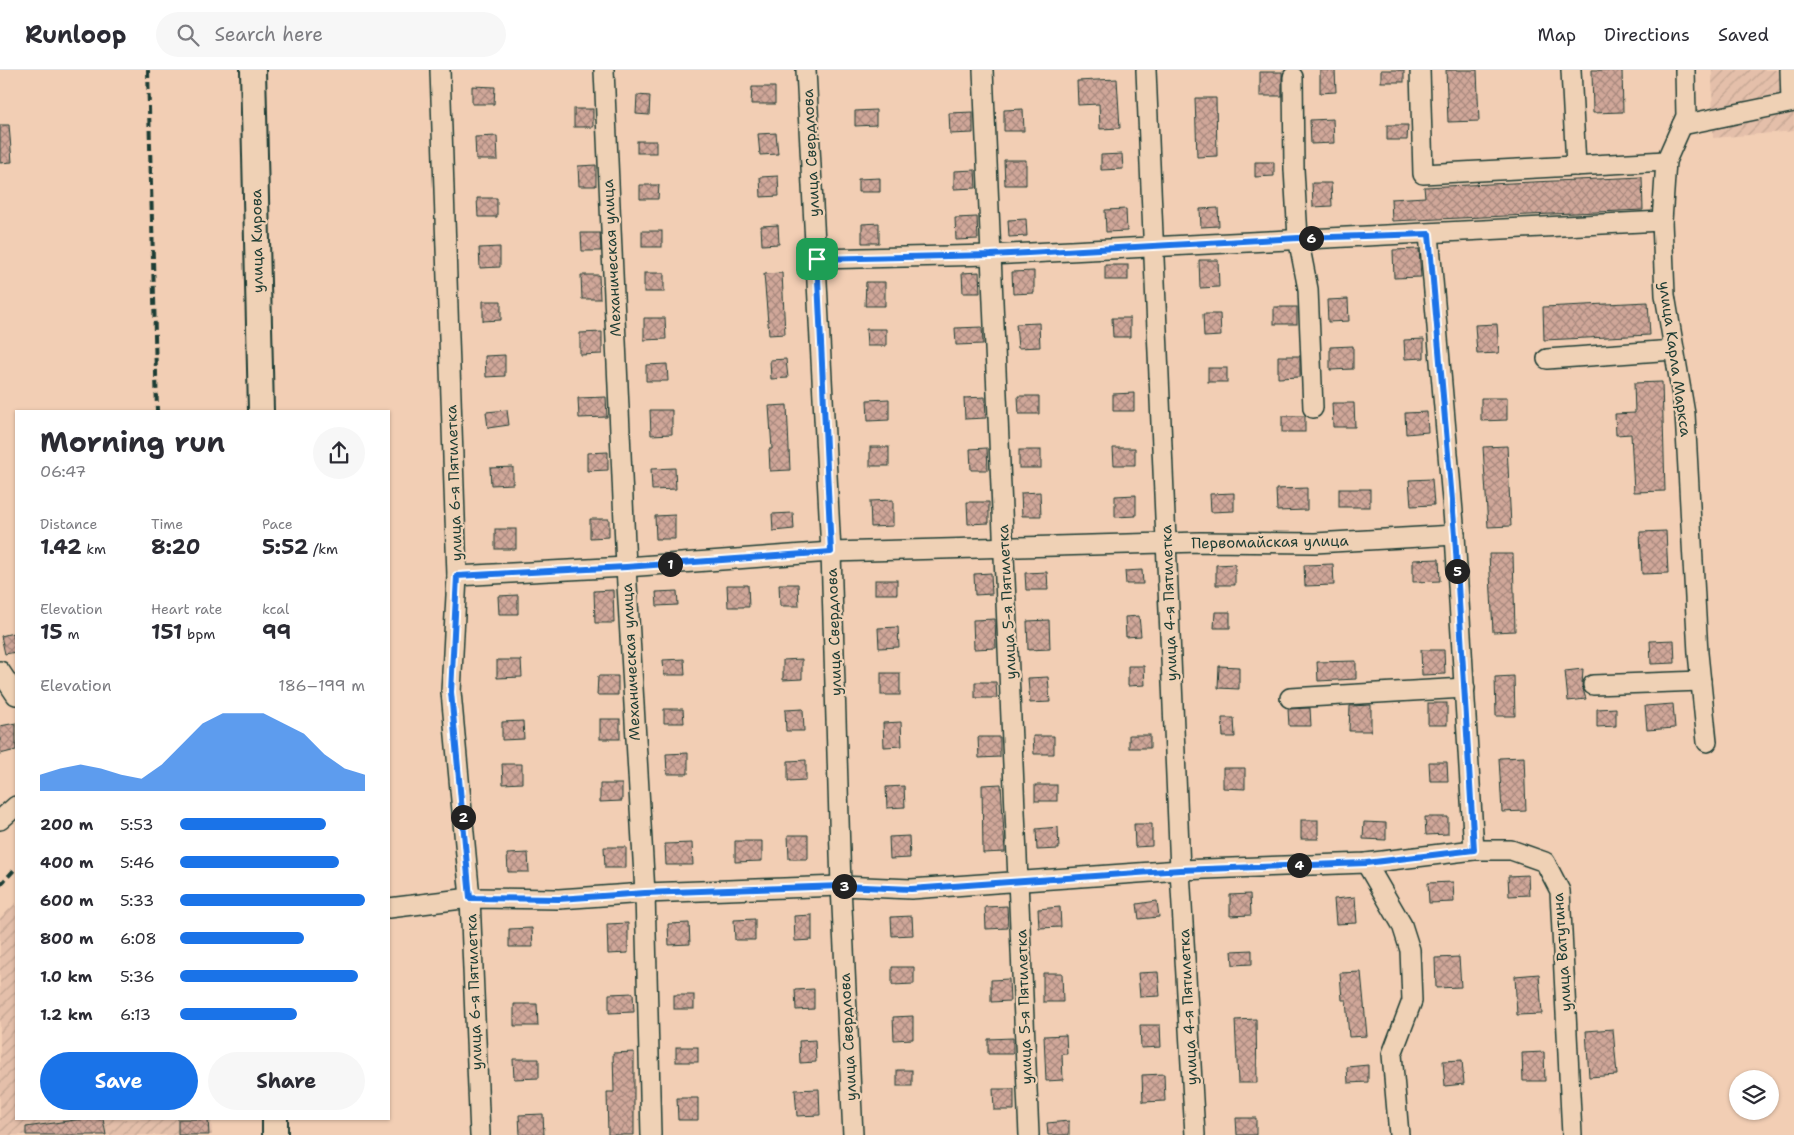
<!DOCTYPE html>
<meta charset="utf-8">
<style>
body{margin:0;font-family:"Shantell Sans",sans-serif;background:#f7f7f7;color:#2b2b33;height:100vh;display:flex;flex-direction:column;font-size:19px;white-space:nowrap}
*{box-sizing:border-box;margin:0}
p{font-size:16px;color:#7c7c81}
.icon{flex:none;width:28px;height:28px;fill:none;stroke:currentColor;stroke-width:2;stroke-linecap:round;stroke-linejoin:round}
.map{position:relative;flex:1;overflow:hidden}
.sheet{position:absolute;left:15px;top:340px;width:375px;height:710px;display:flex;flex-direction:column;background:#fff;border-radius:0px;box-shadow:0 1px 4px #0004}
.sheet>*{flex:none}
.fabs{position:absolute;left:1729px;top:1000px;display:grid;gap:10px}
.fabs a{display:grid;place-items:center;width:50px;height:50px;border-radius:50%;background:#fff;box-shadow:0 1px 4px #0004;font-size:25px}
.pin{position:absolute;display:grid;place-items:center;width:42px;height:42px;color:#fff;margin:-21px;border-radius:10px;box-shadow:0 2px 8px #0006}
.km{position:absolute;width:25px;height:25px;margin:-12px;border-radius:50%;background:#222;color:#fff;font-size:14px;line-height:25px;text-align:center}
.round{display:grid;place-items:center;flex:none;width:52px;height:52px;border-radius:26px;background:#f7f7f7}
.overview{display:flex;align-items:center;justify-content:space-between;height:85px;padding:0 25px}
h1{font-size:28px;font-weight:700;line-height:38px}
.metrics{display:grid;grid-template-columns:repeat(3,1fr);gap:8px;height:85px;padding:5px 25px}
.metrics div{display:grid;align-content:center}
.metrics b{font-size:21px;font-weight:700}
.metrics small{font-size:14px;font-weight:400}
.metrics p{font-size:14px}
.chart{height:140px;padding:10px 25px}
.chart p{display:flex;justify-content:space-between}
.chart svg{width:100%;height:90px;margin-top:5px;fill:#1a73e8;opacity:.7}
.action{display:flex;gap:10px;margin-top:auto;padding:10px 25px}
.action a{flex:1;height:58px;border-radius:30px;background:#1a73e8;color:#fff;font-size:20px;font-weight:700;line-height:58px;text-align:center}
.action a+a{background:#f7f7f7;color:#2b2b33}
ul{padding:0 25px;list-style:none;font-size:16px}
li{display:grid;grid-template-columns:80px 60px 1fr;align-items:center;height:38px}
li i{height:12px;border-radius:6px;background:#1a73e8}
header{display:flex;align-items:center;gap:30px;box-sizing:border-box;height:70px;padding:0 25px;background:#fff;border-bottom:1px solid #e1e1e2}
header strong{font-size:24px}
nav{display:flex;gap:28px;margin-inline-start:auto;font-size:18px}
.search{width:350px;height:45px;background:#f7f7f7;display:flex;align-items:center;gap:12px;box-sizing:border-box;padding:0 18px;border-radius:28px;color:#7c7c81;font-size:19px}
.map>svg:first-child{display:block}
.industrial{fill:url(#industrial-furrows)}
.building{fill:url(#building-cross-hatch);stroke:#1f3d34}
.lines{fill:none;stroke-linecap:round;stroke-linejoin:round}
.minor-casing{stroke:#1f3d34;stroke-width:22}
.major-casing{stroke:#1f3d34;stroke-width:28}
.minor{stroke:#efd1b5;stroke-width:19}
.major{stroke:#efd1b5;stroke-width:24}
.rail{stroke:#1f3d34;stroke-width:4;stroke-dasharray:8 4;stroke-linecap:butt}
.route-casing{stroke:#fff;stroke-width:10}
.route{stroke:#1a73e8;stroke-width:6}
.labels{text-anchor:middle;dominant-baseline:central;stroke-width:4.5;stroke-linejoin:round;paint-order:stroke}
.street-label{font-size:15px;fill:#1f3d34;stroke:#efd1b5}
</style>
<header>
<strong>Runloop</strong>
<div class="search"><svg class="icon" aria-label="search" viewBox="0 0 24 24"><circle cx="10" cy="10" r="6"/><path d="M15 15l6 6"/></svg>Search here</div>
<nav><a>Map</a><a>Directions</a><a>Saved</a></nav>
</header>
<div class="map">
<svg width="1794" height="1065" viewBox="0 0 1794 1065">
<defs>
<pattern id="industrial-furrows" width="10" height="10" patternUnits="userSpaceOnUse" patternTransform="scale(1.25)"><rect width="10" height="10" fill="#e4bfaa"/><path d="M-1 1l2-2M0 10L10 0M9 11l2-2" fill="none" stroke="#c3a593"/></pattern>
<pattern id="building-cross-hatch" width="8" height="8" patternUnits="userSpaceOnUse" patternTransform="scale(1.25)"><rect width="8" height="8" fill="#d0a799"/><path d="M0 0l8 8M0 8l8-8" fill="none" stroke="#a8897e"/></pattern>
</defs>
<rect width="100%" height="100%" fill="#f2ceb4"/>
<filter id="ink" filterUnits="userSpaceOnUse"><feTurbulence type="fractalNoise" baseFrequency=".02" numOctaves="2"/><feDisplacementMap in="SourceGraphic" scale="10" xChannelSelector="R" yChannelSelector="G"/><feConvolveMatrix kernelMatrix="1 2 1 2 8 2 1 2 1" color-interpolation-filters="sRGB"/></filter>
<g filter="url(#ink)">
<!-- industrial -->
<g class="industrial">
<path d="M1712 0H1794V61L1713 68Z"/>
<path d="M16 833V1049H211L212 1065H0V848Z"/>
</g>
<!-- building -->
<g class="building">
<path d="M1320 0H1335L1336 22 1320 23Z"/>
<rect x="1381" y="0" width="23" height="12"/>
<path d="M1446 0H1477L1479 51 1448 52Z"/>
<path d="M1592 0H1622L1623 42 1593 43Z"/>
<rect x="1260" y="2" width="22" height="24"/>
<path d="M1117 9 1120 58 1100 59 1099 34 1078 35 1077 11Z"/>
<path d="M472 16 495 17 494 34H472Z"/>
<path d="M752 17H775V34H751Z"/>
<path d="M637 25 650 26 649 45 636 44Z"/>
<path d="M1195 28H1216L1217 86 1197 87Z"/>
<rect x="574" y="39" width="19" height="18"/>
<path d="M1023 39 1024 61H1004V40Z"/>
<path d="M876 40V55L855 56V41Z"/>
<path d="M973 42V63L950 64 949 43Z"/>
<path d="M1333 49 1334 73 1311 74 1310 50Z"/>
<path d="M0 55H9L12 92 0 93Z"/>
<path d="M1387 55H1408L1407 70H1387Z"/>
<path d="M776 63 778 84 760 85 758 64Z"/>
<path d="M497 66 498 90H476L475 67Z"/>
<rect x="637" y="71" width="19" height="12"/>
<path d="M1122 84 1123 99 1101 100V85Z"/>
<path d="M1004 90H1026V115H1005Z"/>
<path d="M1255 92H1274V106L1255 107Z"/>
<path d="M596 95V116H579L578 96Z"/>
<path d="M975 100 976 118 954 119V101Z"/>
<path d="M778 106 779 126 761 127 760 107Z"/>
<path d="M1642 107 1643 140 1392 151 1391 129 1425 127 1424 117Z"/>
<path d="M880 108V122H858V109Z"/>
<path d="M1312 113H1331L1332 136 1313 137Z"/>
<path d="M640 115H659L658 129H640Z"/>
<path d="M477 128H497V147H478Z"/>
<path d="M1218 138 1219 156 1201 157 1200 139Z"/>
<path d="M1126 139 1127 161 1106 162 1105 140Z"/>
<path d="M977 147 978 169 956 170 955 148Z"/>
<path d="M1026 149 1027 166 1009 167 1008 150Z"/>
<path d="M879 153V173H862V154Z"/>
<path d="M778 155 779 174 762 175 761 156Z"/>
<rect x="642" y="161" width="20" height="16"/>
<path d="M581 163H600L601 181H582Z"/>
<path d="M500 177V197L480 198 479 178Z"/>
<path d="M1419 179 1421 207 1394 208 1393 180Z"/>
<path d="M1199 190H1218L1219 217 1200 218Z"/>
<rect x="1105" y="195" width="23" height="15"/>
<path d="M1034 201V223L1013 224 1012 202Z"/>
<path d="M979 202 980 223H963L962 203Z"/>
<rect x="644" y="203" width="20" height="19"/>
<path d="M782 203 785 264 769 265 764 204Z"/>
<path d="M581 205H599L600 229H582Z"/>
<path d="M866 212H885V236H865Z"/>
<path d="M1348 229 1349 251 1328 252 1327 230Z"/>
<path d="M483 231H501V250L483 251Z"/>
<path d="M1648 232 1650 265 1544 270 1543 237Z"/>
<rect x="1274" y="237" width="23" height="17"/>
<path d="M1203 244H1220L1221 266 1204 267Z"/>
<path d="M644 248H665L666 269 644 270Z"/>
<path d="M1112 248H1130V267H1113Z"/>
<path d="M1039 253 1040 277 1018 278 1016 254Z"/>
<path d="M1497 254 1499 283 1477 284 1475 255Z"/>
<path d="M982 257 983 274 956 275 955 258Z"/>
<path d="M866 259H886V276H867Z"/>
<path d="M602 262V284L580 285V263Z"/>
<path d="M1424 269V288L1405 289 1404 270Z"/>
<path d="M1353 276V299L1330 300V277Z"/>
<path d="M505 285V306L486 307 485 286Z"/>
<path d="M1278 286H1300V307L1278 308Z"/>
<path d="M786 289 788 308 771 309 770 290Z"/>
<path d="M667 294 668 311H646V295Z"/>
<rect x="1208" y="298" width="19" height="14"/>
<path d="M1662 312 1665 421 1634 422 1631 364 1616 365 1615 344 1635 343 1634 313Z"/>
<path d="M1134 323V341H1113V324Z"/>
<path d="M1018 326H1039V344H1019Z"/>
<path d="M606 327 607 347 579 348 578 328Z"/>
<path d="M985 327 986 348 965 349 964 328Z"/>
<path d="M1481 328H1507V350L1481 351Z"/>
<path d="M889 329V350L868 351 867 330Z"/>
<path d="M1332 333H1354L1355 357H1333Z"/>
<path d="M787 335 790 400 770 401 769 379H772L769 336Z"/>
<path d="M507 340 509 355 488 358 486 342Z"/>
<path d="M650 340H672V364L651 365Z"/>
<path d="M1427 342 1428 362 1406 364 1405 343Z"/>
<rect x="1282" y="346" width="23" height="16"/>
<path d="M1507 376 1511 456 1488 457 1483 377Z"/>
<rect x="870" y="377" width="19" height="19"/>
<path d="M987 378 988 400H971L970 379Z"/>
<path d="M1113 378H1135V395H1114Z"/>
<rect x="1019" y="380" width="22" height="18"/>
<path d="M608 382V400L587 401V383Z"/>
<path d="M513 397V414L491 415 490 398Z"/>
<path d="M675 398 676 419 652 420 651 399Z"/>
<path d="M1432 409 1434 435 1411 436 1409 410Z"/>
<path d="M1307 418V440L1277 441 1276 419Z"/>
<rect x="1339" y="419" width="31" height="18"/>
<path d="M1040 422 1041 446H1022L1021 423Z"/>
<path d="M1234 423V441L1211 442 1210 424Z"/>
<path d="M1136 425V446L1115 447V426Z"/>
<path d="M893 430V456L871 457 870 431Z"/>
<path d="M967 432H989V453L968 454Z"/>
<path d="M793 443 794 459 773 461 772 444Z"/>
<path d="M675 445V469H656L655 446Z"/>
<path d="M590 449H609V467L590 468Z"/>
<rect x="495" y="459" width="21" height="20"/>
<path d="M1666 461 1668 503 1642 504 1640 462Z"/>
<path d="M1489 484H1513L1515 561 1493 562Z"/>
<path d="M1439 489 1440 511 1413 512V490Z"/>
<path d="M1235 494V515H1216V495Z"/>
<path d="M1333 494 1334 515 1305 516 1304 495Z"/>
<path d="M1142 500 1143 514H1126L1125 501Z"/>
<path d="M1047 502 1048 520H1026L1025 503Z"/>
<path d="M991 503 992 524 975 525 974 504Z"/>
<rect x="875" y="510" width="22" height="14"/>
<path d="M779 514H798L799 536H780Z"/>
<path d="M727 515H748L749 537H728Z"/>
<path d="M613 520 614 553H595L594 521Z"/>
<path d="M677 521 678 535 657 536 656 522Z"/>
<path d="M518 525V544H499L498 526Z"/>
<path d="M1215 542H1230V558H1214Z"/>
<path d="M1139 546 1141 566 1126 567 1125 547Z"/>
<path d="M995 549 996 578 974 579 973 550Z"/>
<path d="M1049 550 1050 579 1028 580 1027 551Z"/>
<path d="M898 557 899 577 879 578 878 558Z"/>
<path d="M13 563 16 582 5 584 1 566Z"/>
<path d="M1674 570 1675 593 1651 594 1650 571Z"/>
<path d="M1421 580H1444L1445 604 1422 605Z"/>
<path d="M684 589 685 605H664L663 590Z"/>
<path d="M802 589V609L783 610V590Z"/>
<path d="M497 590H521L522 607 497 608Z"/>
<path d="M1356 591V609L1318 611 1317 592Z"/>
<path d="M1128 596H1144L1145 615 1128 616Z"/>
<path d="M1219 596 1239 597V619L1218 618Z"/>
<path d="M1583 599 1582 616 1586 629 1568 631 1565 601Z"/>
<rect x="881" y="603" width="19" height="22"/>
<path d="M598 606H618V625H597Z"/>
<path d="M1514 606 1515 646H1496L1495 607Z"/>
<path d="M1048 607 1050 632 1030 633 1028 608Z"/>
<path d="M975 612H996L997 628H975Z"/>
<rect x="1428" y="633" width="19" height="22"/>
<path d="M1673 634 1675 658 1647 660 1645 636Z"/>
<path d="M1371 635V661H1349L1350 636Z"/>
<path d="M1310 638 1311 656H1289L1288 639Z"/>
<path d="M1616 638V656L1597 657V639Z"/>
<path d="M664 639H683L684 653H664Z"/>
<path d="M803 639 804 661H786L785 640Z"/>
<path d="M1222 648H1234L1235 667H1223Z"/>
<rect x="600" y="649" width="20" height="20"/>
<path d="M523 651 524 669 502 670V652Z"/>
<path d="M901 652 902 676 884 677 883 653Z"/>
<path d="M16 653V680L0 684V656Z"/>
<rect x="1129" y="665" width="21" height="13"/>
<path d="M1033 666H1054V684H1034Z"/>
<path d="M978 667H1000V687L979 688Z"/>
<path d="M688 683V704H667L666 684Z"/>
<path d="M1524 687 1526 741 1502 742 1499 688Z"/>
<path d="M806 690V710L788 711V691Z"/>
<path d="M1429 692H1447L1448 711H1430Z"/>
<path d="M502 694H522V713L503 714Z"/>
<path d="M1223 698H1245V719L1223 718Z"/>
<path d="M600 714H622V731L600 732Z"/>
<path d="M1001 714 1005 782 983 783 982 715Z"/>
<rect x="1035" y="715" width="22" height="16"/>
<path d="M904 716 905 737 887 738 886 717Z"/>
<path d="M1425 747H1448V764L1426 765Z"/>
<rect x="1301" y="750" width="17" height="19"/>
<path d="M1364 752 1386 753V770L1363 769Z"/>
<path d="M1134 754H1152V776L1135 777Z"/>
<path d="M1058 757 1059 779 1037 780 1036 759Z"/>
<path d="M788 765H808V789H789Z"/>
<path d="M909 766 910 788 890 789 889 767Z"/>
<path d="M735 771H762V791L735 792Z"/>
<path d="M692 773 693 795H666L665 774Z"/>
<path d="M604 777H626V798H605Z"/>
<path d="M528 783 529 802H508L507 784Z"/>
<path d="M1528 805 1529 825 1509 826 1508 806Z"/>
<path d="M1453 812 1454 832 1429 833 1428 813Z"/>
<path d="M1250 824 1251 845 1230 846V825Z"/>
<path d="M1355 827 1357 853 1336 854 1334 829Z"/>
<path d="M1157 831 1159 847 1139 849 1137 834Z"/>
<path d="M1007 836 1008 858 986 859 985 837Z"/>
<path d="M1060 837 1061 857 1039 858 1038 839Z"/>
<path d="M812 845V870L795 871 794 846Z"/>
<path d="M912 846 913 865 892 866 891 847Z"/>
<path d="M755 849V870H735L734 850Z"/>
<path d="M628 853V883L608 884 607 854Z"/>
<path d="M689 853 690 874 669 875 668 854Z"/>
<path d="M532 858 533 877H509V859Z"/>
<path d="M1252 880V894L1233 895 1232 881Z"/>
<path d="M1459 887 1461 917 1436 918 1435 888Z"/>
<path d="M892 897H914V914L892 915Z"/>
<path d="M1158 902 1160 926 1140 927 1138 903Z"/>
<path d="M1361 902 1367 966 1349 967 1346 930H1342L1340 903Z"/>
<path d="M1043 903H1062L1063 932H1043Z"/>
<path d="M1539 904 1542 944 1517 945 1515 906Z"/>
<path d="M1009 909 1010 931 991 932V910Z"/>
<path d="M814 919V939L796 940 795 920Z"/>
<path d="M633 923 634 942 609 943V924Z"/>
<rect x="674" y="925" width="20" height="14"/>
<path d="M514 934H537L538 956H514Z"/>
<path d="M913 946V969L894 970 893 947Z"/>
<path d="M1256 949 1257 1013H1238L1235 950Z"/>
<path d="M1140 955H1160L1161 977 1141 978Z"/>
<path d="M1613 959 1617 1005 1589 1007 1586 961Z"/>
<path d="M1066 965 1067 984H1062L1063 1010 1046 1011 1044 966Z"/>
<path d="M1013 968V984H988V969Z"/>
<path d="M815 970 816 992 800 993 799 971Z"/>
<rect x="676" y="977" width="22" height="15"/>
<path d="M634 982V1065H608L607 1022H614L613 983Z"/>
<path d="M1544 982 1545 1011H1523L1522 983Z"/>
<path d="M513 989H539V1008L514 1009Z"/>
<path d="M1462 990 1464 1014 1445 1016 1443 991Z"/>
<path d="M1368 995V1012L1348 1013 1347 997Z"/>
<rect x="897" y="1000" width="15" height="16"/>
<path d="M1164 1004 1165 1031 1143 1032 1142 1005Z"/>
<path d="M819 1019 820 1045 797 1046 795 1020Z"/>
<path d="M993 1019H1014V1040H994Z"/>
<path d="M677 1028H698V1050H678Z"/>
<path d="M543 1044 544 1065H520L519 1045Z"/>
<path d="M1236 1048H1256V1065H1237Z"/>
<path d="M82 1049H103L106 1065H26V1057Z"/>
<path d="M178 1049H208L209 1065H178Z"/>
<path d="M1069 1051V1065H1048L1047 1053Z"/>
</g>
<g class="lines">
<defs>
<g id="minor">
<path d="M440 0 457 506 451 622 470 828 480 1065"/>
<path d="M604 0 626 497 645 823 651 1065"/>
<path d="M806 0 831 482 841 816 853 1065"/>
<path d="M983 0 1029 1065"/>
<path d="M1146 0 1180 800 1195 1065"/>
<path d="M1420 0 1423 104 1666 91"/>
<path d="M1571 0 1576 96"/>
<path d="M1685 0 1686 46 1666 91 1662 151 1665 225 1685 344 1698 583 1707 672"/>
<path d="M1790 0 1791 32"/>
<path d="M1293 7 1294 99 1298 168 1308 219 1313 338"/>
<path d="M1682 55 1794 32"/>
<path d="M1429 164 1455 465 1474 780H1511L1545 792 1560 821 1572 1065"/>
<path d="M817 189 991 185 1662 151"/>
<path d="M1547 289 1674 280"/>
<path d="M457 506 626 497 831 482 1200 472 1315 473 1455 465"/>
<path d="M0 601 16 625"/>
<path d="M1593 615 1701 611"/>
<path d="M1290 628 1465 618"/>
<path d="M0 750 16 736"/>
<path d="M1366 793 1402 855 1410 880 1412 931 1392 984 1399 1065"/>
<path d="M389 838 470 828 559 829 645 823 841 816 911 819 1180 800 1366 793 1474 780"/>
</g>
<g id="major">
<path d="M253 0 261 341"/>
<path d="M275 1049V1065"/>
</g>
</defs>
<!-- minor casing -->
<use href="#minor" class="minor-casing"/>
<!-- major casing -->
<use href="#major" class="major-casing"/>
<!-- minor -->
<use href="#minor" class="minor"/>
<!-- major -->
<use href="#major" class="major"/>
<!-- rail -->
<g class="rail">
<path d="M148 0 157 341"/>
<path d="M0 815 16 798"/>
</g>
</g>
</g>
<g class="lines" filter="url(#ink)">
<defs>
<path id="route" d="M1429 164 1455 465 1474 780 1366 793 1180 800 911 819 841 816 645 823 559 829 470 828 451 622 457 506 626 497 831 482 817 189 991 185 1298 168Z"/>
</defs>
<!-- route casing -->
<use href="#route" class="route-casing"/>
<!-- route -->
<use href="#route" class="route"/>
</g>
<g class="labels">
<!-- street labels -->
<g class="street-label">
<text transform="translate(811 83) rotate(-93)">улица Свердлова</text>
<text transform="translate(257 171) rotate(-91)">улица Кирова</text>
<text transform="translate(612 188) rotate(-93)">Механическая улица</text>
<text transform="translate(1675 289) rotate(82)">улица Карла Маркса</text>
<text transform="translate(454 413) rotate(-92)">улица 6-я Пятилетка</text>
<text transform="translate(1270 472) rotate(-1)">Первомайская улица</text>
<text transform="translate(1007 532) rotate(-93)">улица 5-я Пятилетка</text>
<text transform="translate(1169 533) rotate(-92)">улица 4-я Пятилетка</text>
<text transform="translate(834 562) rotate(-92)">улица Свердлова</text>
<text transform="translate(631 592) rotate(-93)">Механическая улица</text>
<text transform="translate(1562 882) rotate(-94)">улица Ватутина</text>
<text transform="translate(474 922) rotate(-92)">улица 6-я Пятилетка</text>
<text transform="translate(1024 937) rotate(-92)">улица 5-я Пятилетка</text>
<text transform="translate(1188 937) rotate(-93)">улица 4-я Пятилетка</text>
<text transform="translate(848 967) rotate(-93)">улица Свердлова</text>
</g>
</g>
</svg>
<div class="fabs">
<a><svg class="icon" aria-label="layers" viewBox="0 0 24 24"><path d="M12 4l9 5-9 5-9-5zM3 14l9 5 9-5"/></svg></a>
</div>
<div class="pin" style="left:817px;top:189px;background:#1e9e55"><svg class="icon" aria-label="arrive" viewBox="0 0 24 24"><path d="M6 21V4h12l-3 4 3 4H6"/></svg></div>
<b class="km" style="left:670px;top:494px">1</b>
<b class="km" style="left:463px;top:747px">2</b>
<b class="km" style="left:844px;top:816px">3</b>
<b class="km" style="left:1299px;top:795px">4</b>
<b class="km" style="left:1457px;top:501px">5</b>
<b class="km" style="left:1311px;top:168px">6</b>
<section class="sheet">
<div class="overview"><div><h1>Morning run</h1><p>06:47</p></div><a class="round"><svg class="icon" aria-label="share" viewBox="0 0 24 24"><path d="M12 15V3M7 8l5-5 5 5M5 13v7h14v-7"/></svg></a></div>
<div class="metrics">
<div><p>Distance</p><b>1.42<small> km</small></b></div>
<div><p>Time</p><b>8:20</b></div>
<div><p>Pace</p><b>5:52<small> /km</small></b></div>
</div>
<div class="metrics">
<div><p>Elevation</p><b>15<small> m</small></b></div>
<div><p>Heart rate</p><b>151<small> bpm</small></b></div>
<div><p>kcal</p><b>99</b></div>
</div>
<div class="chart"><p><span>Elevation</span>186–199 m</p>
<svg viewBox="0 0 160 44" preserveAspectRatio="none"><path d="M0 44V36L10 33L20 31L30 33L40 36L50 38L60 31L70 21L80 11L90 6L100 6L110 6L120 11L130 16L140 26L150 33L160 36V44z"/></svg>
</div>
<ul>
<li><b>200 m</b>5:53<i style="width:79%"></i></li>
<li><b>400 m</b>5:46<i style="width:86%"></i></li>
<li><b>600 m</b>5:33<i style="width:100%"></i></li>
<li><b>800 m</b>6:08<i style="width:67%"></i></li>
<li><b>1.0 km</b>5:36<i style="width:96%"></i></li>
<li><b>1.2 km</b>6:13<i style="width:63%"></i></li>
</ul>
<div class="action"><a>Save</a><a>Share</a></div>
</section>
</div>
